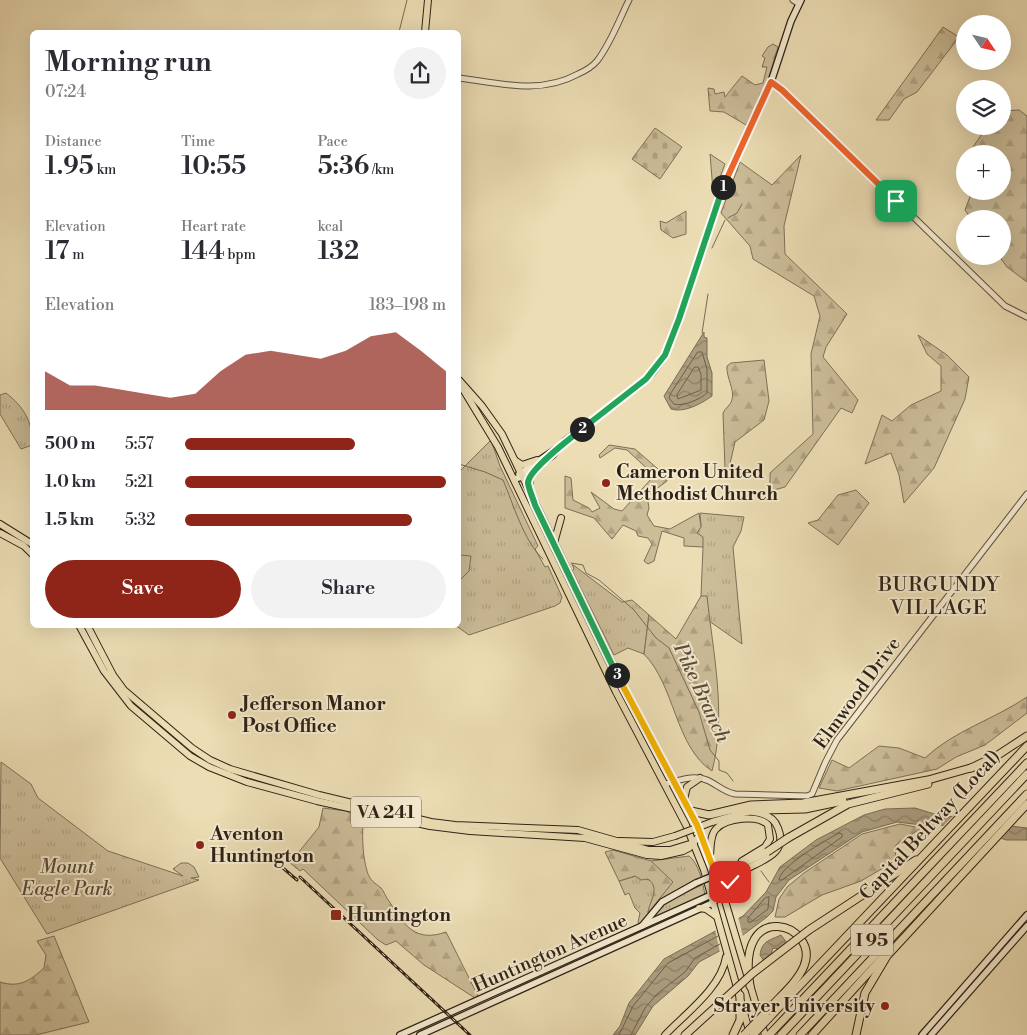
<!DOCTYPE html>
<meta charset="utf-8">
<style>
body{margin:0;font-family:"Libre Bodoni",serif;background:#f2f2f3;color:#2b2b33;height:100vh;display:flex;flex-direction:column;font-size:19px;white-space:nowrap}
*{box-sizing:border-box;margin:0}
p{font-size:16px;color:#7c7c81}
.icon{flex:none;width:28px;height:28px;fill:none;stroke:currentColor;stroke-width:2;stroke-linecap:round;stroke-linejoin:round}
.map{position:relative;flex:1;overflow:hidden}
.sheet{position:absolute;left:30px;top:30px;width:431px;height:598px;display:flex;flex-direction:column;background:#fff;border-radius:8px;box-shadow:0 5px 20px #0002}
.sheet>*{flex:none}
.needle{width:32px;rotate:125deg}
.fabs{position:absolute;left:956px;top:15px;display:grid;gap:10px}
.fabs a{display:grid;place-items:center;width:55px;height:55px;border-radius:50%;background:#fff;box-shadow:0 5px 20px #0002;font-size:25px}
.pin{position:absolute;display:grid;place-items:center;width:42px;height:42px;color:#fff;margin:-21px;border-radius:10px;box-shadow:0 2px 8px #0006}
.km{position:absolute;width:25px;height:25px;margin:-12px;border-radius:50%;background:#222;color:#fff;font-size:14px;line-height:25px;text-align:center}
.round{display:grid;place-items:center;flex:none;width:52px;height:52px;border-radius:26px;background:#f2f2f3}
.headline{display:flex;align-items:center;justify-content:space-between;height:85px;padding:0 15px}
h1{font-size:28px;font-weight:600;line-height:38px}
.stats{display:grid;grid-template-columns:repeat(3,1fr);gap:8px;height:85px;padding:5px 15px}
.stats div{display:grid;align-content:center}
.stats b{font-size:25px;font-weight:600}
.stats small{font-size:14px;font-weight:400}
.stats p{font-size:14px}
.chart{height:140px;padding:10px 15px}
.chart p{display:flex;justify-content:space-between}
.chart svg{width:100%;height:90px;margin-top:5px;fill:#8f2418;opacity:.7}
.primary-button{display:flex;gap:10px;margin-top:auto;padding:10px 15px}
.primary-button a{flex:1;height:58px;border-radius:30px;background:#8f2418;color:#fff;font-size:20px;font-weight:600;line-height:58px;text-align:center}
.primary-button a+a{background:#f2f2f3;color:#2b2b33}
ul{padding:0 15px;list-style:none;font-size:16px}
li{display:grid;grid-template-columns:80px 60px 1fr;align-items:center;height:38px}
li i{height:12px;border-radius:6px;background:#8f2418}
.map>svg:first-child{display:block}
.grass{fill:url(#grass-tufts);stroke:#7d7058}
.forest{fill:url(#forest-firs);stroke:#7d7058}
.cemetery{fill:url(#cemetery-stones);stroke:#7d7058}
.pitch{fill:#ccbd99;stroke:#7d7058}
.water{fill:url(#water-waves);stroke:#796c54}
.pier{fill:#ecddb4}
.lines{fill:none;stroke-linecap:round;stroke-linejoin:round}
.shore{stroke:#6c604a;stroke-width:1}
.stream{stroke:#796c54;stroke-width:1}
.tertiary-casing{stroke:#5e513e;stroke-width:7}
.secondary-casing{stroke:#2e2216;stroke-width:8}
.primary-casing{stroke:#2e2216;stroke-width:8}
.motorway-casing{stroke:#2e2216;stroke-width:9}
.tertiary{stroke:#f3e9ce;stroke-width:5}
.secondary{stroke:#f3e9ce;stroke-width:5.5}
.primary{stroke:#ecddb4;stroke-width:6}
.motorway{stroke:#ecddb4;stroke-width:7}
.rail-casing{stroke:#2e2216;stroke-width:3}
.rail{stroke:#f3e9ce;stroke-width:1;stroke-dasharray:4;stroke-linecap:butt}
.secondary-bridge-casing{stroke:#2e2216;stroke-width:8;stroke-linecap:butt}
.primary-bridge-casing{stroke:#2e2216;stroke-width:8;stroke-linecap:butt}
.motorway-bridge-casing{stroke:#2e2216;stroke-width:9;stroke-linecap:butt}
.secondary-bridge{stroke:#f3e9ce;stroke-width:5.5}
.primary-bridge{stroke:#ecddb4;stroke-width:6}
.motorway-bridge{stroke:#ecddb4;stroke-width:7}
.split-1-casing{stroke:#fff;stroke-width:10}
.split-2-casing{stroke:#fff;stroke-width:10}
.split-3-casing{stroke:#fff;stroke-width:10}
.split-4-casing{stroke:#fff;stroke-width:10}
.split-1{stroke:#f0652b;stroke-width:6}
.split-2{stroke:#22a559;stroke-width:6}
.split-3{stroke:#22a559;stroke-width:6}
.split-4{stroke:#f5b400;stroke-width:6}
.poi-dot{fill:#8f2418;stroke:#f3e9ce;stroke-width:2}
.labels{text-anchor:middle;dominant-baseline:central;stroke-width:4;stroke-linejoin:round;paint-order:stroke}
.shield{fill:#f3e9ce;stroke:#695e4d;stroke-width:1}
.shield-label{font-size:18px;font-weight:bold;fill:#2e2216}
.poi-label{font-size:19px;font-weight:bold;fill:#2e2216;stroke:#f3e9ce;text-anchor:start}
.street-label{font-size:19px;fill:#2e2216;stroke:#f3e9ce}
.park-label{font-size:19px;font-style:italic;fill:#564937;stroke:#f3e9ce}
.neighbourhood-label{font-size:20px;letter-spacing:1px;fill:#2e2216;stroke:#f3e9ce}
.water-label{font-size:20px;font-style:italic;fill:#5a4d3a;stroke:#f3e9ce}
</style>
<div class="map">
<svg width="1027" height="1035" viewBox="0 0 1027 1035">
<defs>
<pattern id="grass-tufts" width="24" height="20" patternUnits="userSpaceOnUse" patternTransform="scale(1.25)"><rect width="24" height="20" fill="#ccbd99"/><path d="M3 7l-1-3M5 7V3M7 7l1-3M15 17l-1-3M17 17v-4M19 17l1-3" fill="none" stroke="#b0a283"/></pattern>
<pattern id="forest-firs" width="22" height="20" patternUnits="userSpaceOnUse" patternTransform="scale(1.25)"><rect width="22" height="20" fill="#ccbd99"/><path d="M5 1l3.5 6h-7zM16 11l3.5 6h-7z" fill="#b0a283"/></pattern>
<pattern id="cemetery-stones" width="16" height="16" patternUnits="userSpaceOnUse" patternTransform="scale(1.25)"><rect width="16" height="16" fill="#ccbd99"/><path d="M2 7V4a2 2 0 0 1 4 0v3zM10 15v-3a2 2 0 0 1 4 0v3z" fill="#b0a283"/></pattern>
<pattern id="water-waves" width="16" height="10" patternUnits="userSpaceOnUse" patternTransform="scale(1.25)"><rect width="16" height="10" fill="#ab9d7e"/><path d="M0 5q4-4 8 0t8 0" fill="none" stroke="#8c8066"/></pattern>
</defs>
<rect width="100%" height="100%" fill="#ecddb4"/>
<filter id="stains"><feTurbulence type="fractalNoise" baseFrequency=".004" numOctaves="4"/><feColorMatrix values="0 0 0 0 .2 0 0 0 0 .09 0 0 0 0 .02 0 0 0 .5 -.17"/></filter>
<radialGradient id="worn" r=".72"><stop offset=".6" stop-color="#630" stop-opacity="0"/><stop offset="1" stop-color="#630" stop-opacity=".3"/></radialGradient>
<!-- grass -->
<g class="grass">
<path d="M6 393C24 407 33 422 32 445L21 449 0 414V395Z"/>
<path d="M491 440 500 466 538 546 535 549 545 567 548 566 562 597 560 603 555 606 469 635 455 625H459V472Z"/>
<path d="M700 513 744 517 741 531 733 547 742 644 709 621 707 597 701 596 703 547 697 533 701 526Z"/>
<path d="M572 564 622 602 632 600 649 615 644 654 628 648 614 655 572 571 574 569Z"/>
<path d="M1 762 31 784 38 798 108 851 183 876 173 869 181 863H188L194 867 199 877 191 878 199 880 47 934 0 858Z"/>
<path d="M689 856C699 863 703 884 705 895L661 917 650 919 663 903 702 885 700 879C667 894 662 897 640 926L638 922 640 913 635 908 629 893 625 895 619 881 636 876 652 881 655 890 648 912 672 882 651 861Z"/>
</g>
<!-- forest -->
<g class="forest">
<path d="M943 27 959 37 917 92 904 99 889 120H876Z"/>
<path d="M773 44 778 47 767 83 746 125 724 112 710 111 708 88 714 89 715 94 724 92 725 97 742 76 755 85 763 83 767 67H762L765 58 762 56 768 47Z"/>
<path d="M1019 110 1027 116V282L1007 267 999 256H1002V219H971L965 210 972 191H1002V154H968L980 137 985 126H1002L1003 111Z"/>
<path d="M710 154 725 164 714 193 713 191Z"/>
<path d="M801 155 784 226 785 254 847 314 826 347 823 357 858 400 852 413 841 408 785 487 770 491V473L813 434 811 354 820 316 814 296 753 259 750 246 721 213 740 162 772 185Z"/>
<path d="M686 211V234L673 238 661 230 660 221 666 223Z"/>
<path d="M918 335 947 355 969 377 965 399 934 468 904 503 899 475 891 453 865 464 882 415 892 421 911 405 941 391V366L927 354Z"/>
<path d="M764 360 769 401 764 420 735 442 729 468 725 469 723 413C725 408 731 405 732 400 735 389 726 378 727 366L731 363Z"/>
<path d="M609 445 635 449 665 475 667 481 647 496 649 508 647 515 654 526 670 529 699 513 701 527 697 533 703 537V547L684 546V538L662 531 654 561 648 564 644 561 652 544 648 538 638 536 636 531 623 525 612 539 594 518 565 508V476L571 478 573 500 589 508 592 512 600 508 591 492 614 509 622 511 653 477V474L627 450 615 448 600 458 599 455Z"/>
<path d="M856 490 869 503 838 545 808 523 818 520 838 495Z"/>
<path d="M701 596H707C713 653 727 715 712 771 675 747 675 685 644 654L649 615 676 639Z"/>
<path d="M1027 697V713L985 745 956 757 937 769 837 791 819 788 832 760 849 768 879 746 899 748 925 758C955 730 993 720 1027 697Z"/>
<path d="M323 808 347 811 363 825C362 840 363 857 367 871 370 881 374 882 381 888 384 891 386 898 389 901 404 925 415 943 446 932L478 996 475 998 424 965 396 941 386 945 378 940 303 869 300 871 290 863 319 827Z"/>
<path d="M900 824 921 828 896 845 895 861 861 881 822 895 785 917H775L779 899 787 887 804 873 862 834Z"/>
<path d="M613 850 651 861 673 882 648 913C649 902 661 888 648 879L641 880 635 876 619 881 605 852Z"/>
<path d="M54 936 89 1022 36 1035H0V982C19 988 30 981 44 968L46 955 37 941Z"/>
</g>
<!-- cemetery -->
<path class="cemetery" d="M655 128 682 147 660 179 632 159Z"/>
<!-- pitch -->
<path class="pitch" d="M459 555 471 556 469 571 459 581Z"/>
<!-- water -->
<g class="water">
<path d="M704 332V337L707 338V357L712 373V396C701 404 684 413 671 409L664 396Z"/>
<path d="M915 808 944 817 971 815 1002 825 1027 828V840H1006L993 835 984 829 940 825 930 826 897 822 862 832 789 880 776 897 773 911 767 917 727 947 699 962 688 976 653 1006 635 1035H613L620 1026 629 1003 664 959 743 916 766 892 780 867 816 840 864 815 885 809Z"/>
<path d="M781 935 787 943 781 949 773 948 770 957 764 961 760 955C762 940 771 940 781 935Z"/>
</g>
<!-- pier -->
<g class="pier">
<path d="M972 812 988 815 1014 825 1000 840 992 837 980 829 942 827 956 813Z"/>
<path d="M738 916 743 937 720 953 715 929Z"/>
</g>
<g class="lines">
<!-- shore -->
<g class="shore">
<path d="M698 352H702L707 369V393C701 399 682 407 674 404L669 398 671 393Z"/>
<path d="M695 367H698L701 374V390L678 399 677 395Z"/>
<path d="M839 833 842 834V837L782 880H779C780 866 826 840 839 833Z"/>
<path d="M769 897 768 909 751 922H748V918L765 898Z"/>
<path d="M619 1035 633 1006 668 963 718 936"/>
<path d="M631 1035 645 1008 657 994 685 972 695 958 720 944"/>
</g>
<!-- stream -->
<g class="stream">
<path d="M399 32 407 0"/>
<path d="M728 218 737 213 742 204"/>
<path d="M712 248 725 220"/>
<path d="M702 333 708 294"/>
<path d="M459 464 485 472 503 480C513 503 524 542 543 559"/>
<path d="M571 563 583 565 586 573 599 580 634 610 656 638 669 648 699 712 710 750 719 761V770L727 773 733 781"/>
<path d="M761 871 769 882"/>
</g>
<defs>
<g id="tertiary">
<path d="M793 0 799 4"/>
<path d="M459 78C499 83 540 95 578 74 585 71 592 67 597 61 611 43 619 20 629 0"/>
<path d="M771 82 782 89 1005 306 1027 317"/>
<path d="M665 784C680 780 695 774 709 781 719 786 724 792 735 794L807 796 812 794 825 763 837 740 1027 494"/>
</g>
<g id="secondary">
<path d="M519 474 556 449"/>
<path d="M514 479 522 477 553 455 565 441 638 386 652 373 664 357 679 319 724 185 771 82 791 21 801 0"/>
<path d="M642 926 662 902 696 883"/>
<path d="M400 1035 711 895"/>
<path d="M420 1035 710 904 723 895"/>
<path d="M922 1035 1027 915"/>
<path d="M931 1035 1027 926"/>
</g>
<g id="primary">
<path d="M425 32 428 0"/>
<path d="M459 380 482 406 502 434 632 704 697 825 720 884 765 1035"/>
<path d="M461 386 498 447 616 692 686 825 704 870 750 1034"/>
<path d="M516 461 522 465 537 460"/>
<path d="M529 488 530 477 539 465"/>
<path d="M0 524 32 544"/>
<path d="M0 533 24 546 32 554"/>
<path d="M554 543 561 518"/>
<path d="M79 625 104 671 131 706 190 756 209 767 247 782 317 801 430 826 470 831 585 838 647 855 661 856 683 851 689 848 701 834"/>
<path d="M87 625 113 675 124 690 192 748 210 760 230 769 319 795 431 822 455 825 578 830 648 850H670L693 843"/>
<path d="M684 799 687 787 700 778"/>
<path d="M712 822 740 814"/>
<path d="M620 841 653 842 675 836"/>
<path d="M710 855C711 847 710 835 716 829 726 818 758 814 768 825L770 839 765 847 742 861"/>
<path d="M723 895C727 889 729 882 733 878 748 862 791 860 778 828 774 817 763 813 753 812"/>
<path d="M699 908 706 909 716 916"/>
<path d="M665 1035C686 1013 721 988 726 957"/>
</g>
<g id="motorway">
<path d="M971 768 998 755 1027 736"/>
<path d="M691 811 709 815 751 805 803 803 928 780 974 767"/>
<path d="M735 814 756 810 805 809 843 801"/>
<path d="M788 838 848 804 928 784"/>
<path d="M730 869 767 852"/>
<path d="M809 930 916 860"/>
<path d="M750 986C735 896 821 924 804 966 797 983 779 997 767 1011"/>
<path d="M769 1018 1027 746"/>
<path d="M685 1035 719 1004"/>
<path d="M733 1035 740 1020V995"/>
<path d="M769 1035 1027 763"/>
<path d="M781 1035 1027 774"/>
<path d="M800 1035 1027 794"/>
<path d="M812 1035 881 959"/>
<path d="M856 1035 865 993 887 956 1027 804"/>
</g>
</defs>
<!-- tertiary casing -->
<use href="#tertiary" class="tertiary-casing"/>
<!-- secondary casing -->
<use href="#secondary" class="secondary-casing"/>
<!-- primary casing -->
<use href="#primary" class="primary-casing"/>
<!-- motorway casing -->
<use href="#motorway" class="motorway-casing"/>
<!-- tertiary -->
<use href="#tertiary" class="tertiary"/>
<!-- secondary -->
<use href="#secondary" class="secondary"/>
<!-- primary -->
<use href="#primary" class="primary"/>
<!-- motorway -->
<use href="#motorway" class="motorway"/>
<defs>
<g id="rail">
<path d="M283 868 297 880"/>
<path d="M300 877 470 1035"/>
</g>
</defs>
<!-- rail casing -->
<use href="#rail" class="rail-casing"/>
<!-- rail -->
<use href="#rail" class="rail"/>
<defs>
<path id="secondary-bridge" d="M696 883 730 869"/>
<path id="primary-bridge" d="M675 836 712 822"/>
<g id="motorway-bridge">
<path d="M767 852 788 838"/>
<path d="M719 1004 753 973 809 930"/>
<path d="M744 1035 767 1011"/>
<path d="M753 1035 769 1018"/>
</g>
</defs>
<!-- secondary-bridge casing -->
<use href="#secondary-bridge" class="secondary-bridge-casing"/>
<!-- primary-bridge casing -->
<use href="#primary-bridge" class="primary-bridge-casing"/>
<!-- motorway-bridge casing -->
<use href="#motorway-bridge" class="motorway-bridge-casing"/>
<!-- secondary-bridge -->
<use href="#secondary-bridge" class="secondary-bridge"/>
<!-- primary-bridge -->
<use href="#primary-bridge" class="primary-bridge"/>
<!-- motorway-bridge -->
<use href="#motorway-bridge" class="motorway-bridge"/>
</g>
<g class="lines">
<defs>
<path id="split-1" d="M723 187 771 82 782 90 896 201"/>
<path id="split-2" d="M582 429 646 379 665 355 679 319 723 187"/>
<path id="split-3" d="M582 429C571 438 528 470 528 483 529 490 533 498 535 505L617 675"/>
<path id="split-4" d="M617 675 697 825 723 894 730 882"/>
</defs>
<!-- split-1 casing -->
<use href="#split-1" class="split-1-casing"/>
<!-- split-2 casing -->
<use href="#split-2" class="split-2-casing"/>
<!-- split-3 casing -->
<use href="#split-3" class="split-3-casing"/>
<!-- split-4 casing -->
<use href="#split-4" class="split-4-casing"/>
<!-- split-1 -->
<use href="#split-1" class="split-1"/>
<!-- split-2 -->
<use href="#split-2" class="split-2"/>
<!-- split-3 -->
<use href="#split-3" class="split-3"/>
<!-- split-4 -->
<use href="#split-4" class="split-4"/>
</g>
<!-- markers -->
<g class="poi-dot">
<circle cx="606" cy="483" r="5"/>
<circle cx="232" cy="715" r="5"/>
<circle cx="200" cy="845" r="5"/>
<rect x="330" y="909" width="12" height="12" rx="2.5"/>
<circle cx="885" cy="1006" r="5"/>
</g>
<g class="labels">
<!-- shield labels -->
<g class="shield">
<rect x="351" y="796.5" width="70" height="31" rx="4"/>
<rect x="851" y="924.5" width="42" height="31" rx="4"/>
</g>
<g class="shield-label">
<text x="386" y="812">VA 241</text>
<text x="872" y="940">I 95</text>
</g>
<!-- poi labels -->
<g class="poi-label">
<text x="616" y="472">Cameron United<tspan x="616" dy="22">Methodist Church</tspan></text>
<text x="242" y="704">Jefferson Manor<tspan x="242" dy="22">Post Office</tspan></text>
<text x="210" y="834">Aventon<tspan x="210" dy="22">Huntington</tspan></text>
<text x="347" y="915">Huntington</text>
<text x="875" y="1006" text-anchor="end">Strayer University</text>
</g>
<!-- street labels -->
<g class="street-label">
<text transform="translate(857 693) rotate(-54)">Elmwood Drive</text>
<text transform="translate(930 825) rotate(-47)">Capital Beltway (Local)</text>
<text transform="translate(550 953) rotate(-24)">Huntington Avenue</text>
</g>
<!-- park labels -->
<g class="park-label">
<text x="67" y="867">Mount<tspan x="67" dy="22">Eagle Park</tspan></text>
</g>
<!-- neighbourhood labels -->
<g class="neighbourhood-label">
<text x="939" y="585">BURGUNDY<tspan x="939" dy="23">VILLAGE</tspan></text>
</g>
<!-- water labels -->
<g class="water-label">
<text transform="translate(701 693) rotate(65)">Pike Branch</text>
</g>
</g>
<rect width="100%" height="100%" filter="url(#stains)"/>
<rect width="100%" height="100%" fill="url(#worn)"/>
</svg>
<div class="fabs">
<a><svg class="needle" viewBox="-14 -14 28 28"><path d="M0-13l5 13h-10z" fill="#e53935"/><path d="M0 13l5-13h-10z" fill="#7c7c81"/></svg></a>
<a><svg class="icon" aria-label="layers" viewBox="0 0 24 24"><path d="M12 4l9 5-9 5-9-5zM3 14l9 5 9-5"/></svg></a>
<a>+</a>
<a>−</a>
</div>
<div class="pin" style="left:896px;top:201px;background:#1e9e55"><svg class="icon" aria-label="arrive" viewBox="0 0 24 24"><path d="M6 21V4h12l-3 4 3 4H6"/></svg></div>
<div class="pin" style="left:730px;top:882px;background:#d93025"><svg class="icon" aria-label="check" viewBox="0 0 24 24"><path d="M5 12l5 5 9-10"/></svg></div>
<b class="km" style="left:723px;top:187px">1</b>
<b class="km" style="left:582px;top:429px">2</b>
<b class="km" style="left:617px;top:675px">3</b>
<section class="sheet">
<div class="headline"><div><h1>Morning run</h1><p>07:24</p></div><a class="round"><svg class="icon" aria-label="share" viewBox="0 0 24 24"><path d="M12 15V3M7 8l5-5 5 5M5 13v7h14v-7"/></svg></a></div>
<div class="stats">
<div><p>Distance</p><b>1.95<small> km</small></b></div>
<div><p>Time</p><b>10:55</b></div>
<div><p>Pace</p><b>5:36<small> /km</small></b></div>
</div>
<div class="stats">
<div><p>Elevation</p><b>17<small> m</small></b></div>
<div><p>Heart rate</p><b>144<small> bpm</small></b></div>
<div><p>kcal</p><b>132</b></div>
</div>
<div class="chart"><p><span>Elevation</span>183–198 m</p>
<svg viewBox="0 0 160 44" preserveAspectRatio="none"><path d="M0 44V25L10 32L20 32L30 34L40 36L50 38L60 36L70 25L80 17L90 15L100 17L110 19L120 15L130 8L140 6L150 15L160 25V44z"/></svg>
</div>
<ul>
<li><b>500 m</b>5:57<i style="width:65%"></i></li>
<li><b>1.0 km</b>5:21<i style="width:100%"></i></li>
<li><b>1.5 km</b>5:32<i style="width:87%"></i></li>
</ul>
<div class="primary-button"><a>Save</a><a>Share</a></div>
</section>
</div>
